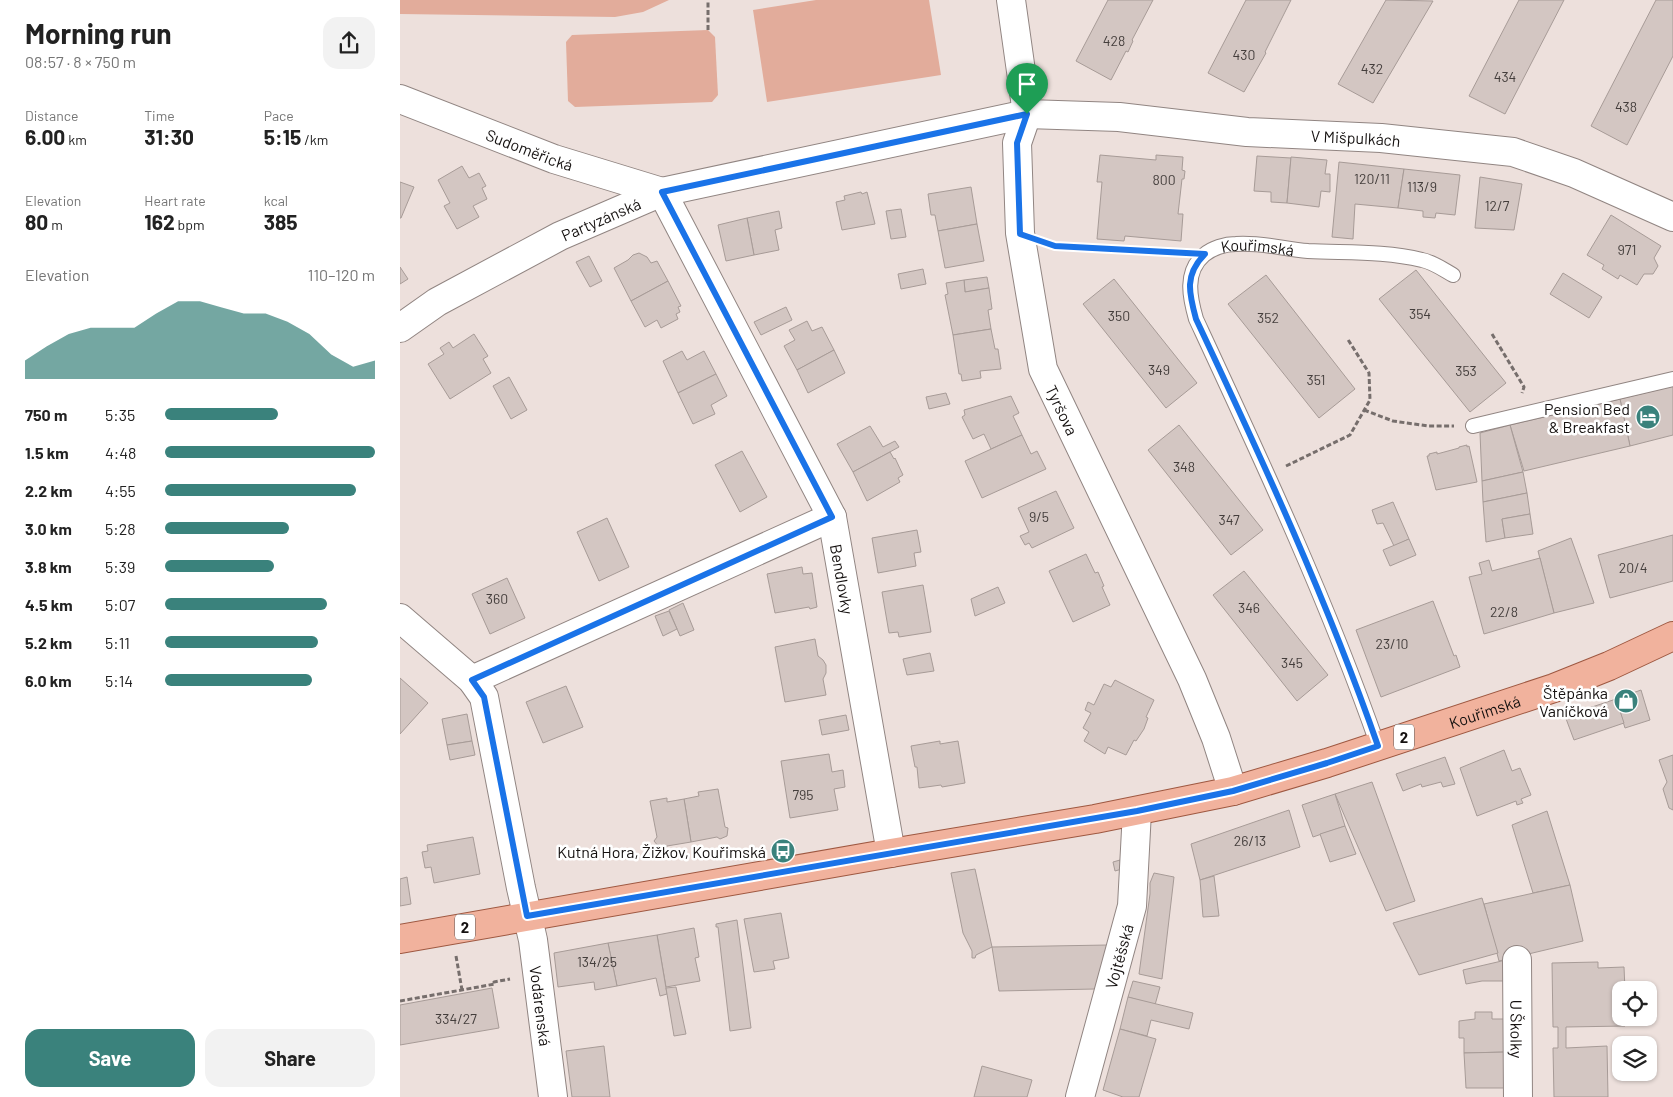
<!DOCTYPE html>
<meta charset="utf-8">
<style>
body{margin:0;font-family:Barlow,sans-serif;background:#f2f2f2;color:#222;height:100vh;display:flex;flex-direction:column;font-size:19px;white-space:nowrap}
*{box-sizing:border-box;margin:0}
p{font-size:16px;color:#767676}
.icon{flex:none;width:28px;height:28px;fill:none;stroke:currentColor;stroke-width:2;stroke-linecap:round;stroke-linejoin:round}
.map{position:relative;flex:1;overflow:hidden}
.side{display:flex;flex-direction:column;background:#fff;width:400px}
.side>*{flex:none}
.tools{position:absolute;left:1212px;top:981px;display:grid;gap:10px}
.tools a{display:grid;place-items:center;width:45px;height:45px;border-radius:10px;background:#fff;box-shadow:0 1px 4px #0004;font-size:25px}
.pin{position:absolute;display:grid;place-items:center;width:42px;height:42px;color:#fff;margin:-51px -21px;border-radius:50% 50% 50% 0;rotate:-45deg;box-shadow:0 0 5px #0007}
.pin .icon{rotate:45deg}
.round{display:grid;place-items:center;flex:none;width:52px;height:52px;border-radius:15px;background:#f2f2f2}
.headline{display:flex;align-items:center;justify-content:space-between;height:85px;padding:0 25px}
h1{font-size:28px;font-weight:700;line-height:38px}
.stats{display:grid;grid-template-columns:repeat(3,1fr);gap:8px;height:85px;padding:5px 25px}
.stats div{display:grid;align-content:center}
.stats b{font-size:21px;font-weight:700}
.stats small{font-size:14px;font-weight:400}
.stats p{font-size:14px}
.chart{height:140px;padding:10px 25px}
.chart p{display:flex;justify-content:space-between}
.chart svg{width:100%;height:90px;margin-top:5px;fill:#3a827c;opacity:.7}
.action{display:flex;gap:10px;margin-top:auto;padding:10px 25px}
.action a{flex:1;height:58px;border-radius:15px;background:#3a827c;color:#fff;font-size:20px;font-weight:700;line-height:58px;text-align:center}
.action a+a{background:#f2f2f2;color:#222}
ul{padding:0 25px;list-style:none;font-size:16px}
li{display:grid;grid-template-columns:80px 60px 1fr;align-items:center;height:38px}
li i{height:12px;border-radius:6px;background:#3a827c}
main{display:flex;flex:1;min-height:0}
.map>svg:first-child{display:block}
.green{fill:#e2ac9b}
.building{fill:#d3c6c2;stroke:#a79b97}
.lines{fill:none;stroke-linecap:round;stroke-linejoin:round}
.lane-casing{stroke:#918582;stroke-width:16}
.street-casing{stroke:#918582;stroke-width:30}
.primary-casing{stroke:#9e5841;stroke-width:30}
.path{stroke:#766e6c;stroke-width:3;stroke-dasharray:5 2.5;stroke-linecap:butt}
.lane{stroke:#fff;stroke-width:14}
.street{stroke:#fff;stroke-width:28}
.primary{stroke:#f1b29d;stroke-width:28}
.route-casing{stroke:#fff;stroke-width:10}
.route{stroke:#1a73e8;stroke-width:6}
.labels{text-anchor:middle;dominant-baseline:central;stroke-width:5;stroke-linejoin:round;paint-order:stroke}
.number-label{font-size:14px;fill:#443e3c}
.shield{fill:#fff;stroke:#5b5858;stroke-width:1}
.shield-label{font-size:15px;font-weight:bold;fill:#151110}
.street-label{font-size:16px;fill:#151110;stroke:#fff}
.poi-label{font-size:16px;fill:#151110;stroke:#fff;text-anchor:end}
</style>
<main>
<section class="side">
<div class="headline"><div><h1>Morning run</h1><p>08:57 · 8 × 750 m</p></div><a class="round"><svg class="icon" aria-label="share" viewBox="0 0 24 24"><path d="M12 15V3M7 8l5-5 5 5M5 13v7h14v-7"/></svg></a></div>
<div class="stats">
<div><p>Distance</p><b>6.00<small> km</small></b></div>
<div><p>Time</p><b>31:30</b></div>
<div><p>Pace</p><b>5:15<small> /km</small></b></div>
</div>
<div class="stats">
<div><p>Elevation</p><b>80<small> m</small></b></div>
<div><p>Heart rate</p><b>162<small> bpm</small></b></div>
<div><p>kcal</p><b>385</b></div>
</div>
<div class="chart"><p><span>Elevation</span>110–120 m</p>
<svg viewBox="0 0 160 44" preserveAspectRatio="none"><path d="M0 44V35L10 28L20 22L30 19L40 19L50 19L60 12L70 6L80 6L90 9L100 12L110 12L120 16L130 22L140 32L150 38L160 35V44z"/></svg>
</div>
<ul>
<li><b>750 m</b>5:35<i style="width:54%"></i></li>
<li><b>1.5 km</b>4:48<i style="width:100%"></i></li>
<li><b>2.2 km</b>4:55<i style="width:91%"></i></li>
<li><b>3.0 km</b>5:28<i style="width:59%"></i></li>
<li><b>3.8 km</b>5:39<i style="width:52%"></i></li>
<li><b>4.5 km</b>5:07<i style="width:77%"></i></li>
<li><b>5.2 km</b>5:11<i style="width:73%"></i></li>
<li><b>6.0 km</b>5:14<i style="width:70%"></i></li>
</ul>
<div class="action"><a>Save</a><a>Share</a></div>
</section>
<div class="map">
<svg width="1273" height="1097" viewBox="0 0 1273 1097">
<rect width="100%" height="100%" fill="#ede0dc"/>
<!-- green -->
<g class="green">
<path d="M0 0H269L243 12 215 17 0 14Z"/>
<path d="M416 0H529L541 75 367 102 353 10Z"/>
<path d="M308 30 315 37 318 95 312 102 175 107 168 101 166 42 172 35Z"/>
</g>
<!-- building -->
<g class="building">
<path d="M708 0H753L732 40 733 41 728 52 726 51 711 80 676 61Z"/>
<path d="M846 0H891L865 52 866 53 844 92 808 73Z"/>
<path d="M986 0 1033 1 973 103 938 84Z"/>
<path d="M1119 0H1164L1105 114 1069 96Z"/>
<path d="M1256 0H1273V56L1227 145 1191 126Z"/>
<path d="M700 155 756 160V155L783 157 782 170 785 171 784 179H782L778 214H783L781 241 725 236 724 241 697 239 702 182H697Z"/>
<path d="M857 156 891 158 887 203 871 202V192L854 191Z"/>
<path d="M891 157 927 160 925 174H930V192L921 191 919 207 887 203Z"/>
<path d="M939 162 1004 169 998 208 955 204 953 239 932 237Z"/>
<path d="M62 166 69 178 79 173 86 186 82 188 87 199 73 206 79 217 57 229 44 206 50 203 38 180Z"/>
<path d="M1004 169 1060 175 1055 215 1036 213 1035 218 1023 217V211L998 208Z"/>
<path d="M1080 177 1122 184 1114 230 1075 228Z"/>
<path d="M0 182 14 187 1 218H0Z"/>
<path d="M571 187 577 224 538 231 535 215H531L528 194Z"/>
<path d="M461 192 462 194 467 192 475 224 442 230 436 202 445 200 444 196Z"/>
<path d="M501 209 506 237 491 239 486 211Z"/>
<path d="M379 211 382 228 375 230 379 250 354 255 347 218Z"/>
<path d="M1211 215 1261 246 1254 258 1258 266 1253 274H1244L1237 285 1220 275 1218 279 1202 269 1204 265 1187 255Z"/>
<path d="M347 218 354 255 326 261 318 225Z"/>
<path d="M577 224 584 261 545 268 538 231Z"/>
<path d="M239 253 247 257 251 263 257 261 268 281 231 301 214 268 228 260 233 255Z"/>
<path d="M189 256 202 281 190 287 176 262Z"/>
<path d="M0 267 8 279 0 284Z"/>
<path d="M523 269 526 284 501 289 498 274Z"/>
<path d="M1016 270 1106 383 1070 412 979 299Z"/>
<path d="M1163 273 1202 297 1189 318 1150 294Z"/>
<path d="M866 275 955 389 919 418 828 304Z"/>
<path d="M587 277 589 288 565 292 564 280Z"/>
<path d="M714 279 797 383 766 408 683 304Z"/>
<path d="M564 280 565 292 589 288 592 309 588 310 591 329 553 335 545 295 548 294 546 283Z"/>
<path d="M268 281 281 306 278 307 280 312 276 314 278 319 261 328 257 320 245 327 231 301Z"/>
<path d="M386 307 392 320 361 335 354 322Z"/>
<path d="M407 321 412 331 422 327 434 350 397 370 384 346 395 340 389 330Z"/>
<path d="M591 329 595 349H598L601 369 580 371 581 378 562 381 561 374H559L553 335Z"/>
<path d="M74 334 88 356 83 359 91 373 50 399 28 364 44 354 40 348 49 342 53 348Z"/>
<path d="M434 350 445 373 408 393 397 370Z"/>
<path d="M282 351 287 360 304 351 316 374 278 393 263 361Z"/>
<path d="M316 374 327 396 311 405 315 414 293 424 278 393Z"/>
<path d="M109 377 127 410 111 419 93 386Z"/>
<path d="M1273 386V435L1230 446 1220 399Z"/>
<path d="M546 393 550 404 529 409 526 397Z"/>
<path d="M611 396 619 413 613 416 622 435 591 449 584 434 573 439 562 417 565 415 564 410Z"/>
<path d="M1220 399 1230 446 1124 471 1110 425Z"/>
<path d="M779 425 863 530 831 555 748 450Z"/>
<path d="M1110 425 1123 472 1082 481 1080 433Z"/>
<path d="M470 426 483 447 495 441 499 447 453 472 437 444Z"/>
<path d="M622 435 631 454 637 451 646 469 582 498 565 461Z"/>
<path d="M1067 445V447L1069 446 1077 482 1036 490 1027 456H1029V454L1037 452V454L1059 448V447Z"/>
<path d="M342 451 367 497 340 512 315 465Z"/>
<path d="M490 452 494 459 495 458 503 475 498 478 500 482 467 501 453 472Z"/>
<path d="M1123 472 1127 493 1083 502 1082 481Z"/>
<path d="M656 491 674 528 632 548 629 543 625 545 620 536 629 532 618 508Z"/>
<path d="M1127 493 1130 514 1102 519 1105 538 1086 542 1083 502Z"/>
<path d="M993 502 1009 539 994 546 983 523 977 524 972 510Z"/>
<path d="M1130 514 1133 534 1105 538 1102 519Z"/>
<path d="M207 518 229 567 199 581 177 532Z"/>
<path d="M517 530 521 552 514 553 516 566 478 573 472 538Z"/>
<path d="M1273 535V581L1210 598 1198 555Z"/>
<path d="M1171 538 1194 603 1154 613 1138 551Z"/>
<path d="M1009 539 1016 555 990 566 983 550Z"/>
<path d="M686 554 695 573 698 572 704 586 702 587 710 605 673 622 649 571Z"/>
<path d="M1140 558 1154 613 1084 634 1069 577 1082 574 1079 563 1089 560 1092 571Z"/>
<path d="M402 567 403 574 412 573 417 607 410 609 409 607 375 613 367 574Z"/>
<path d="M844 571 928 675 897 701 813 595Z"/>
<path d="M107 578 125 618 90 634 72 594Z"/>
<path d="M523 585 531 632 499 637 498 632 489 633 482 592Z"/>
<path d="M598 587 605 603 575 616 571 599Z"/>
<path d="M1033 601 1054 656 1056 655 1060 667 981 697 956 630Z"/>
<path d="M283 603 294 630 280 636 269 610Z"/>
<path d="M269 611 277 629 263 636 255 616Z"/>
<path d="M415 639 418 656 423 660 426 665V673L423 679 426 695 385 702 375 647Z"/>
<path d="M530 653 534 671 507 675 503 659Z"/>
<path d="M0 678 28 703 0 734Z"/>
<path d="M715 680 754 700 746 717 748 718 744 729 736 741 734 740 726 755 708 747 705 754 684 741 689 732 683 728 691 713 685 710 688 702 694 705 704 684 711 687Z"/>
<path d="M166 686 183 727 143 743 126 702Z"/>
<path d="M1241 690 1250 720 1225 728 1216 699Z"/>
<path d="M1216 699 1224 723 1174 740 1165 716Z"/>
<path d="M67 714 72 741 47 745 42 719Z"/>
<path d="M446 715 449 730 422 735 419 720Z"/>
<path d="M72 741 75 755 50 760 47 745Z"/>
<path d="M540 741V744L558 741 565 783 542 787 541 785 519 788 517 767H515L511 746Z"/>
<path d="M1104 750 1112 771 1120 768 1131 795 1121 799 1123 803 1117 805 1116 801 1077 816 1060 768Z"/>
<path d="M429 754 432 772 443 770 445 787 434 789 438 810 390 818 381 761Z"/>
<path d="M1273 755V810L1269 808 1263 789 1267 782 1259 760Z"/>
<path d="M1045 757 1055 784 1043 787 1041 782 1022 787 1021 784 1003 791 996 774Z"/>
<path d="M972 782 1015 901 986 911 935 794Z"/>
<path d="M318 789 325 827 328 828 327 836 320 839 317 837 291 842 284 799 299 796 298 792Z"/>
<path d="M935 794 945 826 913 837 902 805Z"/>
<path d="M267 798V802L284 799 291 842 267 846 266 848 264 849 262 847H259L254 841 257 837 250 801Z"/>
<path d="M889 810 900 847 800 880 791 844Z"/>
<path d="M1147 811 1170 885 1133 893 1112 825Z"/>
<path d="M945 826 956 854 930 862 920 834Z"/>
<path d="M73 837 80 874 34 883 31 867 25 868 22 852 28 851 27 845Z"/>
<path d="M720 860 722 869 715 871 713 862Z"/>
<path d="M575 869 592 947 576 955 575 958H572V951L563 933 551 873Z"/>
<path d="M754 873 774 877 762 979 739 974 750 894V883Z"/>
<path d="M814 876 819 916 803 917 800 880Z"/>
<path d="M7 877 11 904 0 906V879Z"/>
<path d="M1170 885 1183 941 1099 961 1084 904Z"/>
<path d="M1082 898 1098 953 1019 975 993 923Z"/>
<path d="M381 913 389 958 373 961 375 969 354 972 344 919Z"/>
<path d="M337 920 351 1028 330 1031 318 927H316V924Z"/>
<path d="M294 928 299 957 295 958 300 981 266 987 257 935Z"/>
<path d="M257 935 267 994 260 996 256 978 217 986 208 943Z"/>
<path d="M208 943 217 986 195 990 194 982 158 987 154 953Z"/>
<path d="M708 945 695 989 599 991 592 947Z"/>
<path d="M1106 960V981H1082L1066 984 1063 970Z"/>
<path d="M1198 962V968L1224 967 1225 990H1221V1018H1225V1026L1166 1027V1048L1207 1046 1208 1097H1154L1153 1048H1158V1027H1153L1152 963Z"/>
<path d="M733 981 760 987 755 1005 728 997Z"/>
<path d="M276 987 286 1034 274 1036 266 988Z"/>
<path d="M92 988 99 1028 0 1045V1005Z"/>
<path d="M728 997 793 1013 789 1029 751 1020 747 1036 720 1029Z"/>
<path d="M1075 1012H1092V1019H1106L1107 1052 1064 1053V1038H1059V1021L1075 1019Z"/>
<path d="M720 1029 756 1039 739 1097H723L703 1090Z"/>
<path d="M204 1046 210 1097H172L166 1051Z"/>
<path d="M1107 1052 1106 1088H1066L1064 1053Z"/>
<path d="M582 1066 632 1080 627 1097H574Z"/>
</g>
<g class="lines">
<defs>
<g id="lane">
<path d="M1073 426 1273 379"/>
<path id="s1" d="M978 746C927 600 861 459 796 319 790 298 784 272 804 255 812 248 825 244 836 244 860 242 884 249 908 251 946 253 985 251 1022 260 1033 262 1044 270 1053 275"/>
</g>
<g id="street">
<path id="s2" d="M611 0 627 114 617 143 620 233 643 369 792 679 816 738 833 791"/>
<path id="s3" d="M0 99 154 159 262 192 432 517 491 853"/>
<path id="s4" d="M0 328 37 302 160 236 262 192 627 114 719 117 847 132 981 138 1113 152 1174 173 1273 217"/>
<path id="s5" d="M0 618 72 680 84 697 121 888 133 940 153 1097"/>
<path d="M72 680 432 517"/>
<path id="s6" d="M1117 960 1118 1097"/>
<path id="s7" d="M680 1097 732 906 737 811"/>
</g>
<g id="primary">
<path id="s8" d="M0 939 491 853 695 819 833 791 927 763 1154 688 1209 666 1273 636"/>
</g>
</defs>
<!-- lane casing -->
<use href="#lane" class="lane-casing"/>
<!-- street casing -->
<use href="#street" class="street-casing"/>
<!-- primary casing -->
<use href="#primary" class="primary-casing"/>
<!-- path -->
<g class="path">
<path d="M308 30V0"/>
<path d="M649 243 655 245 779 253"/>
<path d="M1092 334 1124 387 1122 393"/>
<path d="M964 410 993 421 1028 426H1054"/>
<path d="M886 466 950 435 970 400 969 373 947 338"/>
<path d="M56 956 62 990"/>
<path d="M0 1001 95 984 94 982 110 979"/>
</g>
<!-- lane -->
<use href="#lane" class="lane"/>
<!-- street -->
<use href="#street" class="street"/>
<!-- primary -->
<use href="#primary" class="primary"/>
</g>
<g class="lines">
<defs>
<path id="route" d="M627 114 617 143 620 234 655 246 805 254C784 275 789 293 796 319 862 459 927 600 978 746L927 763 833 791 737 811 127 916 84 697 72 680 432 517 262 192Z"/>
</defs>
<!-- route casing -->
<use href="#route" class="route-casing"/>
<!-- route -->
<use href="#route" class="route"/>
</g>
<!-- icons -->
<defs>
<symbol id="hotel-disc" viewBox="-11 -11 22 22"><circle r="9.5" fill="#3a827c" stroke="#fff"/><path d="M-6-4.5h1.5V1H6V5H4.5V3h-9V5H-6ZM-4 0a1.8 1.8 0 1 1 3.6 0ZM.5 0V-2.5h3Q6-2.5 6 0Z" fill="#fff"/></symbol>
<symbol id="shop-disc" viewBox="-11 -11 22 22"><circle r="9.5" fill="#3a827c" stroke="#fff"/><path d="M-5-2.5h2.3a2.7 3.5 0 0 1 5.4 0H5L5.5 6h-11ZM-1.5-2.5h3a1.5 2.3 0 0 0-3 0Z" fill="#fff"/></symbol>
<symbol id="bus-disc" viewBox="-11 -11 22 22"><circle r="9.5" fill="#3a827c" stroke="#fff"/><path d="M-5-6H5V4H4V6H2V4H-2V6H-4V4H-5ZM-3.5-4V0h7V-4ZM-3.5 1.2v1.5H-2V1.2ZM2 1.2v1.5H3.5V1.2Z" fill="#fff"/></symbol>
</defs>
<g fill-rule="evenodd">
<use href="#hotel-disc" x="1234" y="403" width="28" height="28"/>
<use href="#shop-disc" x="1212" y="687" width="28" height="28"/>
<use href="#bus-disc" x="369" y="837" width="28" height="28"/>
</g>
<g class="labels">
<!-- number labels -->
<g class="number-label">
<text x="714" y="40">428</text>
<text x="844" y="54">430</text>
<text x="972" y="68">432</text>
<text x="1105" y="76">434</text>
<text x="1226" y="106">438</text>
<text x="972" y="178">120/11</text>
<text x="764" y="179">800</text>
<text x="1022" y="186">113/9</text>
<text x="1097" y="205">12/7</text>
<text x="1227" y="249">971</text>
<text x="1020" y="313">354</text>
<text x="719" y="315">350</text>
<text x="868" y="317">352</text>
<text x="759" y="369">349</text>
<text x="1066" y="370">353</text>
<text x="916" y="379">351</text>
<text x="784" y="466">348</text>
<text x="639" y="516">9/5</text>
<text x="829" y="519">347</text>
<text x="1233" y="567">20/4</text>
<text x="97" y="598">360</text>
<text x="849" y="607">346</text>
<text x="1104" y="611">22/8</text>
<text x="992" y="643">23/10</text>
<text x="892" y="662">345</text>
<text x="403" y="794">795</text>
<text x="850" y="840">26/13</text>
<text x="197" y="961">134/25</text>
<text x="56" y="1018">334/27</text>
</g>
<!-- shield labels -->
<g class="shield">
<rect x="994" y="724.5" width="20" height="25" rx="4"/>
<rect x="55" y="914.5" width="20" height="25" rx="4"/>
</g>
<g class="shield-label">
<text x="1004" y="737">2</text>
<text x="65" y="927">2</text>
</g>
<!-- street labels -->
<g class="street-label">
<text stroke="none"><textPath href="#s4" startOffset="999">V Mišpulkách</textPath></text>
<text stroke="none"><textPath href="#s3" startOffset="139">Sudoměřická</textPath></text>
<text stroke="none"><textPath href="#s4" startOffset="229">Partyzánská</textPath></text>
<text stroke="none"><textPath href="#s1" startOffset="589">Kouřimská</textPath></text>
<text stroke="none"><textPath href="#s2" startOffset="419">Tyršova</textPath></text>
<text stroke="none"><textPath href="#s3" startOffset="708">Bendlovky</textPath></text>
<text stroke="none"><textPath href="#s8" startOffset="1110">Kouřimská</textPath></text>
<text stroke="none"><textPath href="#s7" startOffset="146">Vojtěšská</textPath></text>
<text stroke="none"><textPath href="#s5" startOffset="430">Vodárenská</textPath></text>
<text stroke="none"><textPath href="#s6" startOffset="69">U Školky</textPath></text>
</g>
<!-- poi labels -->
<g class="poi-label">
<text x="1230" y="408">Pension Bed<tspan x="1230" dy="18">&amp; Breakfast</tspan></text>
<text x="1208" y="692">Štěpánka<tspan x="1208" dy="18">Vaníčková</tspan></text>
<text x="366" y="851">Kutná Hora, Žižkov, Kouřimská</text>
</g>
</g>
</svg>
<div class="tools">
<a><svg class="icon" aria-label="locate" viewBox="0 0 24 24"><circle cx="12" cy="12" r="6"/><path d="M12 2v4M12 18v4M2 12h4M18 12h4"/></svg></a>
<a><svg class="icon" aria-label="layers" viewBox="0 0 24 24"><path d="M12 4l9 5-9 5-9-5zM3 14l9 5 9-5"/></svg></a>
</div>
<div class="pin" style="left:627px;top:114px;background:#1e9e55"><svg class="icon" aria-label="arrive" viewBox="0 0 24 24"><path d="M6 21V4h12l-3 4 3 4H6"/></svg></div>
</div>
</main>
